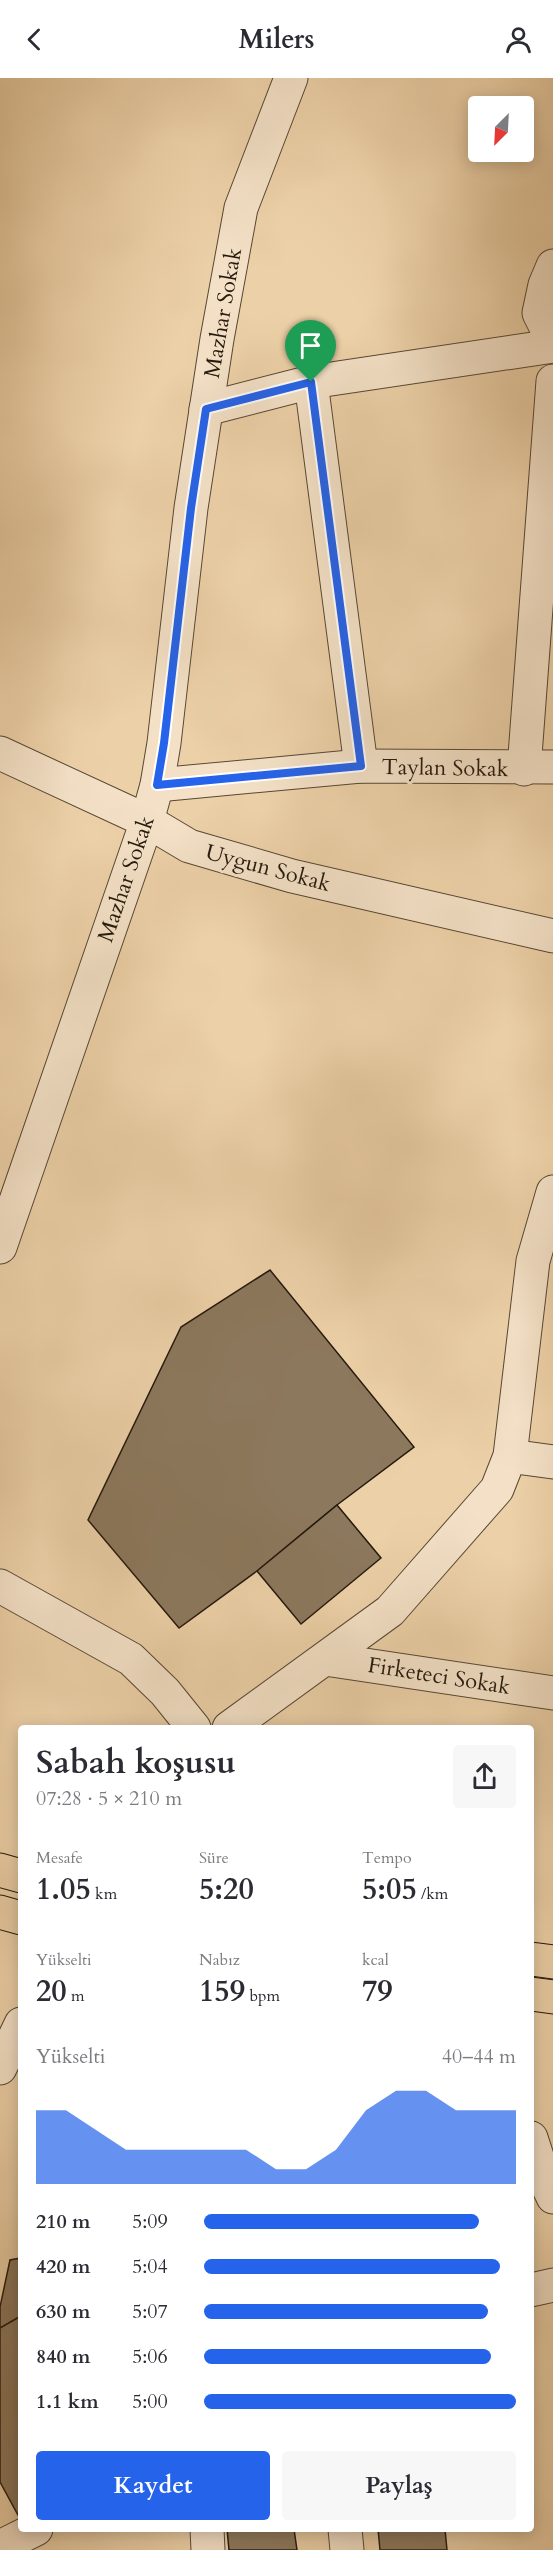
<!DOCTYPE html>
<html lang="tr">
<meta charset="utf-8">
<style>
body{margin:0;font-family:Cardo,serif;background:#f7f7f7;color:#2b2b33;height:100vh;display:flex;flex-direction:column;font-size:22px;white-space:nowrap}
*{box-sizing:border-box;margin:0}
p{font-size:20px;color:#7c7c81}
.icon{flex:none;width:33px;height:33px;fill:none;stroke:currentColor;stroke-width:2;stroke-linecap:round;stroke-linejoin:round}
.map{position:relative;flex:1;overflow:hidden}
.details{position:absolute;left:18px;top:1647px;width:516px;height:807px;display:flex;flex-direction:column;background:#fff;border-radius:6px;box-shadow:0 3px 15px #0003}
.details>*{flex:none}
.needle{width:39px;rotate:204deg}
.tools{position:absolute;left:468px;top:18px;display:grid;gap:12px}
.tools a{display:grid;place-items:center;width:66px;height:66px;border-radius:6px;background:#fff;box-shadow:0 3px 15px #0003;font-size:30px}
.pin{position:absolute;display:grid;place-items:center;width:51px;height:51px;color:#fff;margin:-62px -26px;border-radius:50% 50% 50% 0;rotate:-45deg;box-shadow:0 0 6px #0007}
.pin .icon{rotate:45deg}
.round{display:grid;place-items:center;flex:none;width:63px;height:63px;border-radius:6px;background:#f7f7f7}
.headline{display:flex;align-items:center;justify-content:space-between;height:102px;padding:0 18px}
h1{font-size:33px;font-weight:800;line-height:45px}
.figures{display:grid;grid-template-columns:repeat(3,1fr);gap:9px;height:102px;padding:6px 18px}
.figures div{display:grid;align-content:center}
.figures b{font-size:30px;font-weight:800}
.figures small{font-size:16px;font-weight:400}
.figures p{font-size:16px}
.chart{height:168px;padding:12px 18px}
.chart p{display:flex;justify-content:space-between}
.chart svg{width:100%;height:108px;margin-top:6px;fill:#2563eb;opacity:.7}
.primary-button{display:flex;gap:12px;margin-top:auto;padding:12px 18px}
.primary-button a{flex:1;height:69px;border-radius:6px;background:#2563eb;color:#fff;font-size:24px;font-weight:800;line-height:69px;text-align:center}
.primary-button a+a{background:#f7f7f7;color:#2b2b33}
ul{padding:0 18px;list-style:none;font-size:20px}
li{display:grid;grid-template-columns:96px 72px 1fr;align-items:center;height:45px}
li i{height:15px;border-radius:8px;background:#2563eb}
header{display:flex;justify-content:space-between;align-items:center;height:78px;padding:0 18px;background:#fff;font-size:27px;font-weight:800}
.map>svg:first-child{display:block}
.building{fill:#8c785d;stroke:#25190d;stroke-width:1.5}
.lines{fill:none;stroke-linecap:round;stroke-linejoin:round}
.minor-casing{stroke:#574734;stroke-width:35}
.major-casing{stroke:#25190d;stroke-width:35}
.minor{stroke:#f3e0c6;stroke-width:33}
.major{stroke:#ecd0a7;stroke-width:33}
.route-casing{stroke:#fff;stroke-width:12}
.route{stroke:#2563eb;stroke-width:8}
.labels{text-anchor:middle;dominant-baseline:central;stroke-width:6;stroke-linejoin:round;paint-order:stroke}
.street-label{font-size:22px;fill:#25190d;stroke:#f3e0c6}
</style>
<header><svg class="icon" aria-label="back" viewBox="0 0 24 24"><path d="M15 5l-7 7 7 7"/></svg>Milers<svg class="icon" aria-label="person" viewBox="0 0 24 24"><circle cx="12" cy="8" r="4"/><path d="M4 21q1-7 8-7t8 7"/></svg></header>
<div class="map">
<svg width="553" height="2472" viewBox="0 0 553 2472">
<rect width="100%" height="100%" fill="#ecd0a7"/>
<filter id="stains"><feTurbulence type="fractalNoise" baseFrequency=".00333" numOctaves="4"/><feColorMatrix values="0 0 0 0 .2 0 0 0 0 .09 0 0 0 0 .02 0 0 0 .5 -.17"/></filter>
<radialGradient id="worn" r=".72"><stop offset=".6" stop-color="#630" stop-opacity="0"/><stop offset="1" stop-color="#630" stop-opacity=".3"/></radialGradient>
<!-- building -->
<g class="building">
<path d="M270 1192 414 1369 337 1427 257 1493 179 1550 88 1442 181 1249Z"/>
<path d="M337 1427 381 1480 301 1546 257 1493Z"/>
<path d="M21 2180V2238L0 2250V2229L10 2182Z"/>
<path d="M21 2238V2436L18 2437 0 2404V2250Z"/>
<path d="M227 2451H294L297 2472H229Z"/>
<path d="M378 2451H445L447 2472H380Z"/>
</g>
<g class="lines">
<defs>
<g id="minor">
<path d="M553 188 545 207 539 235 553 263"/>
<path d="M311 304 361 688"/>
<path d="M206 331 311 304 553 268"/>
<path d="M0 675 147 743 189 768 292 798 553 858"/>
<path d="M524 691 553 303"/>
<path d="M157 707 361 688 553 689"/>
<path d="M0 1169 147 743 157 707 164 665 191 430 217 261 241 130 291 0"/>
<path d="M510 1378 553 1384"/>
<path d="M0 1508 131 1581 165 1614 194 1650"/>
<path d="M325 1581 553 1615"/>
<path d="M229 1650 390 1533 497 1411 510 1378 533 1183 553 1114"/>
<path d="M0 1990 21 1946"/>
<path d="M531 2060 544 2100 553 2119"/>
<path d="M531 2212 553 2207"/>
<path d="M207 2451 208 2472"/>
<path d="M345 2451 347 2472"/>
<path d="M0 2469 36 2451"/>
</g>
<g id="major">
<path d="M0 1792 21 1798"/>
<path d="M0 1834 21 1840"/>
<path d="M531 1881 553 1884"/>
<path d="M531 1916 553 1919"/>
</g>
</defs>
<!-- minor casing -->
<use href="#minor" class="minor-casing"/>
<!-- major casing -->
<use href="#major" class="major-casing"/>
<!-- minor -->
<use href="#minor" class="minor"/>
<!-- major -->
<use href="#major" class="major"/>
</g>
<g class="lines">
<defs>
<path id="route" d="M311 304 361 688 157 707 164 665 191 430 206 331Z"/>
</defs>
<!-- route casing -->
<use href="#route" class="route-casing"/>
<!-- route -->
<use href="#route" class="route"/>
</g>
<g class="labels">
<!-- street labels -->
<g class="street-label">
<text transform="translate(223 235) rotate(-80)">Mazhar Sokak</text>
<text transform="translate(445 690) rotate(1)">Taylan Sokak</text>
<text transform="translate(268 790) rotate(15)">Uygun Sokak</text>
<text transform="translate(126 801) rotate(-71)">Mazhar Sokak</text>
<text transform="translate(439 1598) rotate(9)">Firketeci Sokak</text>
</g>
</g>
<rect width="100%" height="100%" filter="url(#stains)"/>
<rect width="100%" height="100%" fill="url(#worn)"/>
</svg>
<div class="tools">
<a><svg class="needle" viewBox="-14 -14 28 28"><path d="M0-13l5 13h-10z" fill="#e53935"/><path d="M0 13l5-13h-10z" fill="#7c7c81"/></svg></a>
</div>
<div class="pin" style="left:311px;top:304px;background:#1e9e55"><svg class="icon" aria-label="arrive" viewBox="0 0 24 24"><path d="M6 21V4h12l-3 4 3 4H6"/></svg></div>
<section class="details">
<div class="headline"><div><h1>Sabah koşusu</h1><p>07:28 · 5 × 210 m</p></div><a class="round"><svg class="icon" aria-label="share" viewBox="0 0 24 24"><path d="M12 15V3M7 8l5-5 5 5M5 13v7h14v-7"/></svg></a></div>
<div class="figures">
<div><p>Mesafe</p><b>1.05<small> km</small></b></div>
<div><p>Süre</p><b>5:20</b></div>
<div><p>Tempo</p><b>5:05<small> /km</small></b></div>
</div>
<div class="figures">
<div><p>Yükselti</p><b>20<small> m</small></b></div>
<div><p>Nabız</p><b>159<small> bpm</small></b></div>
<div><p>kcal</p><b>79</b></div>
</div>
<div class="chart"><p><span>Yükselti</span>40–44 m</p>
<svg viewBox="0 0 160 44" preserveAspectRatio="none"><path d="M0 44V14L10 14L20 22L30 30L40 30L50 30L60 30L70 30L80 38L90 38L100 30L110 14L120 6L130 6L140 14L150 14L160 14V44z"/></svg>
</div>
<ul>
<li><b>210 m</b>5:09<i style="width:88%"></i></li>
<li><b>420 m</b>5:04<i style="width:95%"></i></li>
<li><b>630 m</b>5:07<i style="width:91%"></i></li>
<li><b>840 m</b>5:06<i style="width:92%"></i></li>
<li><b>1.1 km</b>5:00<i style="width:100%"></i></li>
</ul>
<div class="primary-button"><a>Kaydet</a><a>Paylaş</a></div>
</section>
</div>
